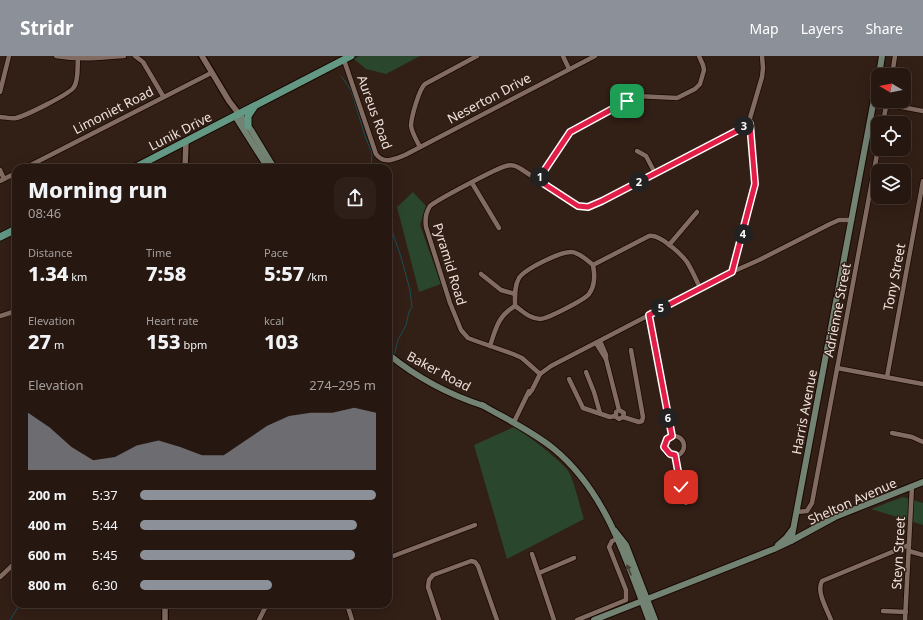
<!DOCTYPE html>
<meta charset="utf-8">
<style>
body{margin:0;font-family:"Noto Sans",sans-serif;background:#2e2019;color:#f1f3f6;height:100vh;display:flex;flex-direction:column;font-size:15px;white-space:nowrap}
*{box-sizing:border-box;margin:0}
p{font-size:13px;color:#a49f9f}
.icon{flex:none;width:22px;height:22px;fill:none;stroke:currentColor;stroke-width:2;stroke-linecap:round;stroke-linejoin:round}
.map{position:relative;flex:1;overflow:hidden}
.panel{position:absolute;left:12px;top:108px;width:380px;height:444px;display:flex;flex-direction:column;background:#261710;border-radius:12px;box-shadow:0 4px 16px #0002,0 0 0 1px #423630}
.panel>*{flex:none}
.needle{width:26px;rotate:280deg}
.fabs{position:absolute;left:871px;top:12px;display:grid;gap:8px}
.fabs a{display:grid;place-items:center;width:40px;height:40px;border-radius:8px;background:#261710;box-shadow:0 4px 16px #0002,0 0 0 1px #423630;font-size:20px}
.pin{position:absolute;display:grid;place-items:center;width:34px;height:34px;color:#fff;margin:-17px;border-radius:8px;box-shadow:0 2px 6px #0006}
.km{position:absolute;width:20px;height:20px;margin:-10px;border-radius:50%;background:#222;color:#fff;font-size:11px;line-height:20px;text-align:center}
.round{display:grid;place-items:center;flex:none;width:42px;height:42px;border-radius:12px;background:#2e2019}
.summary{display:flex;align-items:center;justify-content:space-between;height:68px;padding:0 16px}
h1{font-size:22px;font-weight:800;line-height:30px}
.stats{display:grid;grid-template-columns:repeat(3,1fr);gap:6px;height:68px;padding:4px 16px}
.stats div{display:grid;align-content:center}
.stats b{font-size:20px;font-weight:800}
.stats small{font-size:11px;font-weight:400}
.stats p{font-size:11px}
.chart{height:112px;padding:8px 16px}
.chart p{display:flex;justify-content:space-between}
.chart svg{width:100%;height:72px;margin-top:4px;fill:#8c9099;opacity:.7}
ul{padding:0 16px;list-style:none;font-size:13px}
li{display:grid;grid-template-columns:64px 48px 1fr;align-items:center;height:30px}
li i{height:10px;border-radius:5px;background:#8c9099}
header{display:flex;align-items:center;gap:24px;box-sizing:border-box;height:56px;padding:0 20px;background:#8c9099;color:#fff}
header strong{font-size:19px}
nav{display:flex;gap:22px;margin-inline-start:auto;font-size:14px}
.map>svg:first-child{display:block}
.green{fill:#2a462c}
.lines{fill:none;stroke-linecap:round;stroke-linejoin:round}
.stream{stroke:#164f58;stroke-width:1}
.minor-casing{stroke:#190802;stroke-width:6}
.tertiary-casing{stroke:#190802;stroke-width:8}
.secondary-casing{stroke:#190802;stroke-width:8}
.primary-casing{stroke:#190802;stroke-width:9}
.minor{stroke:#826b61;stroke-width:4.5}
.tertiary{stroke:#826b61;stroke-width:5.5}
.secondary{stroke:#728273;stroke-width:6}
.primary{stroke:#639885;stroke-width:7}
.oneway{fill:#453d32}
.route-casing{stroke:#fff;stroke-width:8}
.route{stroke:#e11d48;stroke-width:5}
.labels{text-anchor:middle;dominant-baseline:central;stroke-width:3;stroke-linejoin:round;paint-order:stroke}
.street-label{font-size:13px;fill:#efe2dc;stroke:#321f16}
</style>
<header>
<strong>Stridr</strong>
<nav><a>Map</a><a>Layers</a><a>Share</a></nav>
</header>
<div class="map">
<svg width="923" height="564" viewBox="0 0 923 564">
<rect width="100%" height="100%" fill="#321f16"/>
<!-- green -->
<g class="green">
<path d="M359 0H420L386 18 366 13 354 3Z"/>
<path d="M413 136 426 150 420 169 441 228 419 236 397 151Z"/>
<path d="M514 371C526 378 565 407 570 418 576 432 579 448 584 463L507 503 474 389Z"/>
<path d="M903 441 923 447V469L871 453Z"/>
</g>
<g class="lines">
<!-- stream -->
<g class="stream">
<path d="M341 20 351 34 365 80 372 97 371 112"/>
<path d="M388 163 401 201 410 234 412 251 409 256 406 269 398 284 394 299"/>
<path d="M388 326 392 306"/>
<path d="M10 564 20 548"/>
</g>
<defs>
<g id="minor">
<path d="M56 0C79 4 101 2 124 0"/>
<path d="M135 0 143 6 163 40"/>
<path d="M563 0 569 13"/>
<path d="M344 4 376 98C384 109 395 103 405 99L595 0"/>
<path d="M892 19 895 0"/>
<path d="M0 36 9 0"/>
<path d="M886 48 923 55"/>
<path d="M0 61C5 61 11 63 16 62 25 60 70 38 74 31 79 23 77 11 78 3"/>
<path d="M883 67 887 45"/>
<path d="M420 91C417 85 412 77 411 70 411 62 419 33 425 28L477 0"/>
<path d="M637 95 646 100 655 117"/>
<path d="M25 112 211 17"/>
<path d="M0 114 4 123"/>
<path d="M538 124 567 80 573 73 636 40 677 42 695 33 700 28 704 14 703 9 699 0"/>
<path d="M0 125 16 117"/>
<path d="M472 127 499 172"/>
<path d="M669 189 697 156"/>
<path d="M593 209 649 180C660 178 681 198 687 206 692 214 696 223 700 232"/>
<path d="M732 216 755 128 750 67"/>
<path d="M481 218 501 234 515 238"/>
<path d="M515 250C523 255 530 263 540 263 547 263 584 244 589 238 595 230 595 219 593 209"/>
<path d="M515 250C515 241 514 231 519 222 525 213 561 195 572 196 580 197 587 204 593 209"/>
<path d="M649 259 672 380"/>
<path d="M0 260 16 255"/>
<path d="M600 285 606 299V303L619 354 624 357 623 361 619 363 616 361V356L619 354"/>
<path d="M596 287 606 303"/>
<path d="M490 290C496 272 498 260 515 250"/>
<path d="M837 312 923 328"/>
<path d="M586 316 594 336 600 357"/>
<path d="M540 318 522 302 513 298 476 285 468 282 461 274 450 247 426 171C425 164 426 156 430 150 435 145 499 111 506 110 512 108 516 110 521 113L578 150 586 151 592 150 750 67V62L762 21 763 12 762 0"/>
<path d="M887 321 923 125"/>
<path d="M569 323 583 352 610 361 615 360"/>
<path d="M529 338 532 334 540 318 551 310 732 216 759 204 830 168 839 164H852"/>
<path d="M623 361 639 366 642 365 643 361 631 294"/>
<path d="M514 366 529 335"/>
<path d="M892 377 912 381 923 386"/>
<circle cx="674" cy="390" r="10"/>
<path d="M675 399 681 431 686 447"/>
<path d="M797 456 807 455 812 447 878 93"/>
<path d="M909 495 923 499"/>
<path d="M532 498 554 564"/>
<path d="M388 502 475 469"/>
<path d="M539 517 574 502"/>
<path d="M0 521 16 506"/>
<path d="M347 548 352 564"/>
<path d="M883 555 906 556"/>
<path d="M259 564 265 552 273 548"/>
<path d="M439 564 428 531 429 524 433 519 471 505 475 506 478 510 497 564"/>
<path d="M577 564 626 544V534L609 491 612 485 617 483"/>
<path d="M831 564C827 553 816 536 822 525L909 489"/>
<path d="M905 564 912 430"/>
</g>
<g id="tertiary">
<path d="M202 0 229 45 239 58"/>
<path d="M185 112 186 85"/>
<path d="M165 564V548"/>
</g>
<g id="secondary">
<path d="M879 19 882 0"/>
<path d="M239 58 251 74 274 112"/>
<path d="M235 60 268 112"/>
<path d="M388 298C416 321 450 339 484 350"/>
<path d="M482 349C506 363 532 375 554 393 606 436 626 503 649 564"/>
<path d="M615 475 626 489 655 564"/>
<path d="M791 485 878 22"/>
<path d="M778 489 786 482 792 474"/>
<path d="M594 564 774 493 791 485 835 461 923 426"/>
</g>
<g id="primary">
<path d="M248 70V60L254 51"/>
<path d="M134 112 351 0"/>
<path d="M0 181 16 173"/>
</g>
</defs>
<!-- minor casing -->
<use href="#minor" class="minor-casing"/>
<!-- tertiary casing -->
<use href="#tertiary" class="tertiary-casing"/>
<!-- secondary casing -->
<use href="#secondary" class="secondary-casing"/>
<!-- primary casing -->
<use href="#primary" class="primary-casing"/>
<!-- minor -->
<use href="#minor" class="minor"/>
<!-- tertiary -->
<use href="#tertiary" class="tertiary"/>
<!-- secondary -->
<use href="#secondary" class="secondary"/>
<!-- primary -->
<use href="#primary" class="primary"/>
</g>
<!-- one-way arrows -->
<defs><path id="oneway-solid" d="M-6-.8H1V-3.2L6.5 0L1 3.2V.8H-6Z"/></defs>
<use class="oneway" href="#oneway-solid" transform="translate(629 514) rotate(-112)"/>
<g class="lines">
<defs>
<path id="route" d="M627 45 570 76 538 124 578 150 588 151 602 145 750 68 755 128 732 216 649 259 672 380 667 383 664 391 670 398 675 399 681 431"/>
</defs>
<!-- route casing -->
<use href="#route" class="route-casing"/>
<!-- route -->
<use href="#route" class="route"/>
</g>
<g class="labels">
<!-- street labels -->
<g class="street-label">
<text transform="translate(489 42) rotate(-28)">Neserton Drive</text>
<text transform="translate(113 54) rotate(-27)">Limoniet Road</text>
<text transform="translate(375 56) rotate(70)">Aureus Road</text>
<text transform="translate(180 75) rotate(-27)">Lunik Drive</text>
<text transform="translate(450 208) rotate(73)">Pyramid Road</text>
<text transform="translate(894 221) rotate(-79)">Tony Street</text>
<text transform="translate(837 254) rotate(-79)">Adrienne Street</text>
<text transform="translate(439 315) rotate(28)">Baker Road</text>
<text transform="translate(804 356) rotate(-79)">Harris Avenue</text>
<text transform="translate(852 445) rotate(-24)">Shelton Avenue</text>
<text transform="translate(898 497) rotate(-87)">Steyn Street</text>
</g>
</g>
</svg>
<div class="fabs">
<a><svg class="needle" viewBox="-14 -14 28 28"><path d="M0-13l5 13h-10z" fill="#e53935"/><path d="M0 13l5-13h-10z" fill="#a49f9f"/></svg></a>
<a><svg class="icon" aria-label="locate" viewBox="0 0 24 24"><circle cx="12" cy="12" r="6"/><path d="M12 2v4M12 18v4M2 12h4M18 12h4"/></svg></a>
<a><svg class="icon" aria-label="layers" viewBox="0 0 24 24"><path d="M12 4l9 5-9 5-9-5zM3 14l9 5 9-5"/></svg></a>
</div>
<div class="pin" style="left:627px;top:45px;background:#1e9e55"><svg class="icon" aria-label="arrive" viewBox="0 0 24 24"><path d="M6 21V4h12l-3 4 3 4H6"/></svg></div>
<div class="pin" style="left:681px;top:431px;background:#d93025"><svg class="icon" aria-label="check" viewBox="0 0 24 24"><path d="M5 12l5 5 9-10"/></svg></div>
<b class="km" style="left:540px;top:121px">1</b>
<b class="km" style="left:639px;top:126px">2</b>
<b class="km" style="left:744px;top:70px">3</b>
<b class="km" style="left:743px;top:178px">4</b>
<b class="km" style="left:661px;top:252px">5</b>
<b class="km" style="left:668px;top:362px">6</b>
<section class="panel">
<div class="summary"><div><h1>Morning run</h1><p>08:46</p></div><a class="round"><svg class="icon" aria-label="share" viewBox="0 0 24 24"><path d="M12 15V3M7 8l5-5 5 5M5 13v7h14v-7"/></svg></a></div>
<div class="stats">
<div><p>Distance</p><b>1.34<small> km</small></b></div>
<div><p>Time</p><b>7:58</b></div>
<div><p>Pace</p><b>5:57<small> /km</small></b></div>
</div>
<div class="stats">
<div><p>Elevation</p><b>27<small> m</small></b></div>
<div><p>Heart rate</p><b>153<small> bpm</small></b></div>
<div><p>kcal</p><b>103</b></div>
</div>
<div class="chart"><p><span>Elevation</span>274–295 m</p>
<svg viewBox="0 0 160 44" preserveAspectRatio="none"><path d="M0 44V9L10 18L20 30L30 38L40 36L50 29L60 26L70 30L80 35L90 35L100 26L110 17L120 11L130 9L140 9L150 6L160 9V44z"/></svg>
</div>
<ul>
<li><b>200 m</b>5:37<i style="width:100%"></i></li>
<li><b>400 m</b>5:44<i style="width:92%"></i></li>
<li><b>600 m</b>5:45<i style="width:91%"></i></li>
<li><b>800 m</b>6:30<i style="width:56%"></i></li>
</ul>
</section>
</div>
